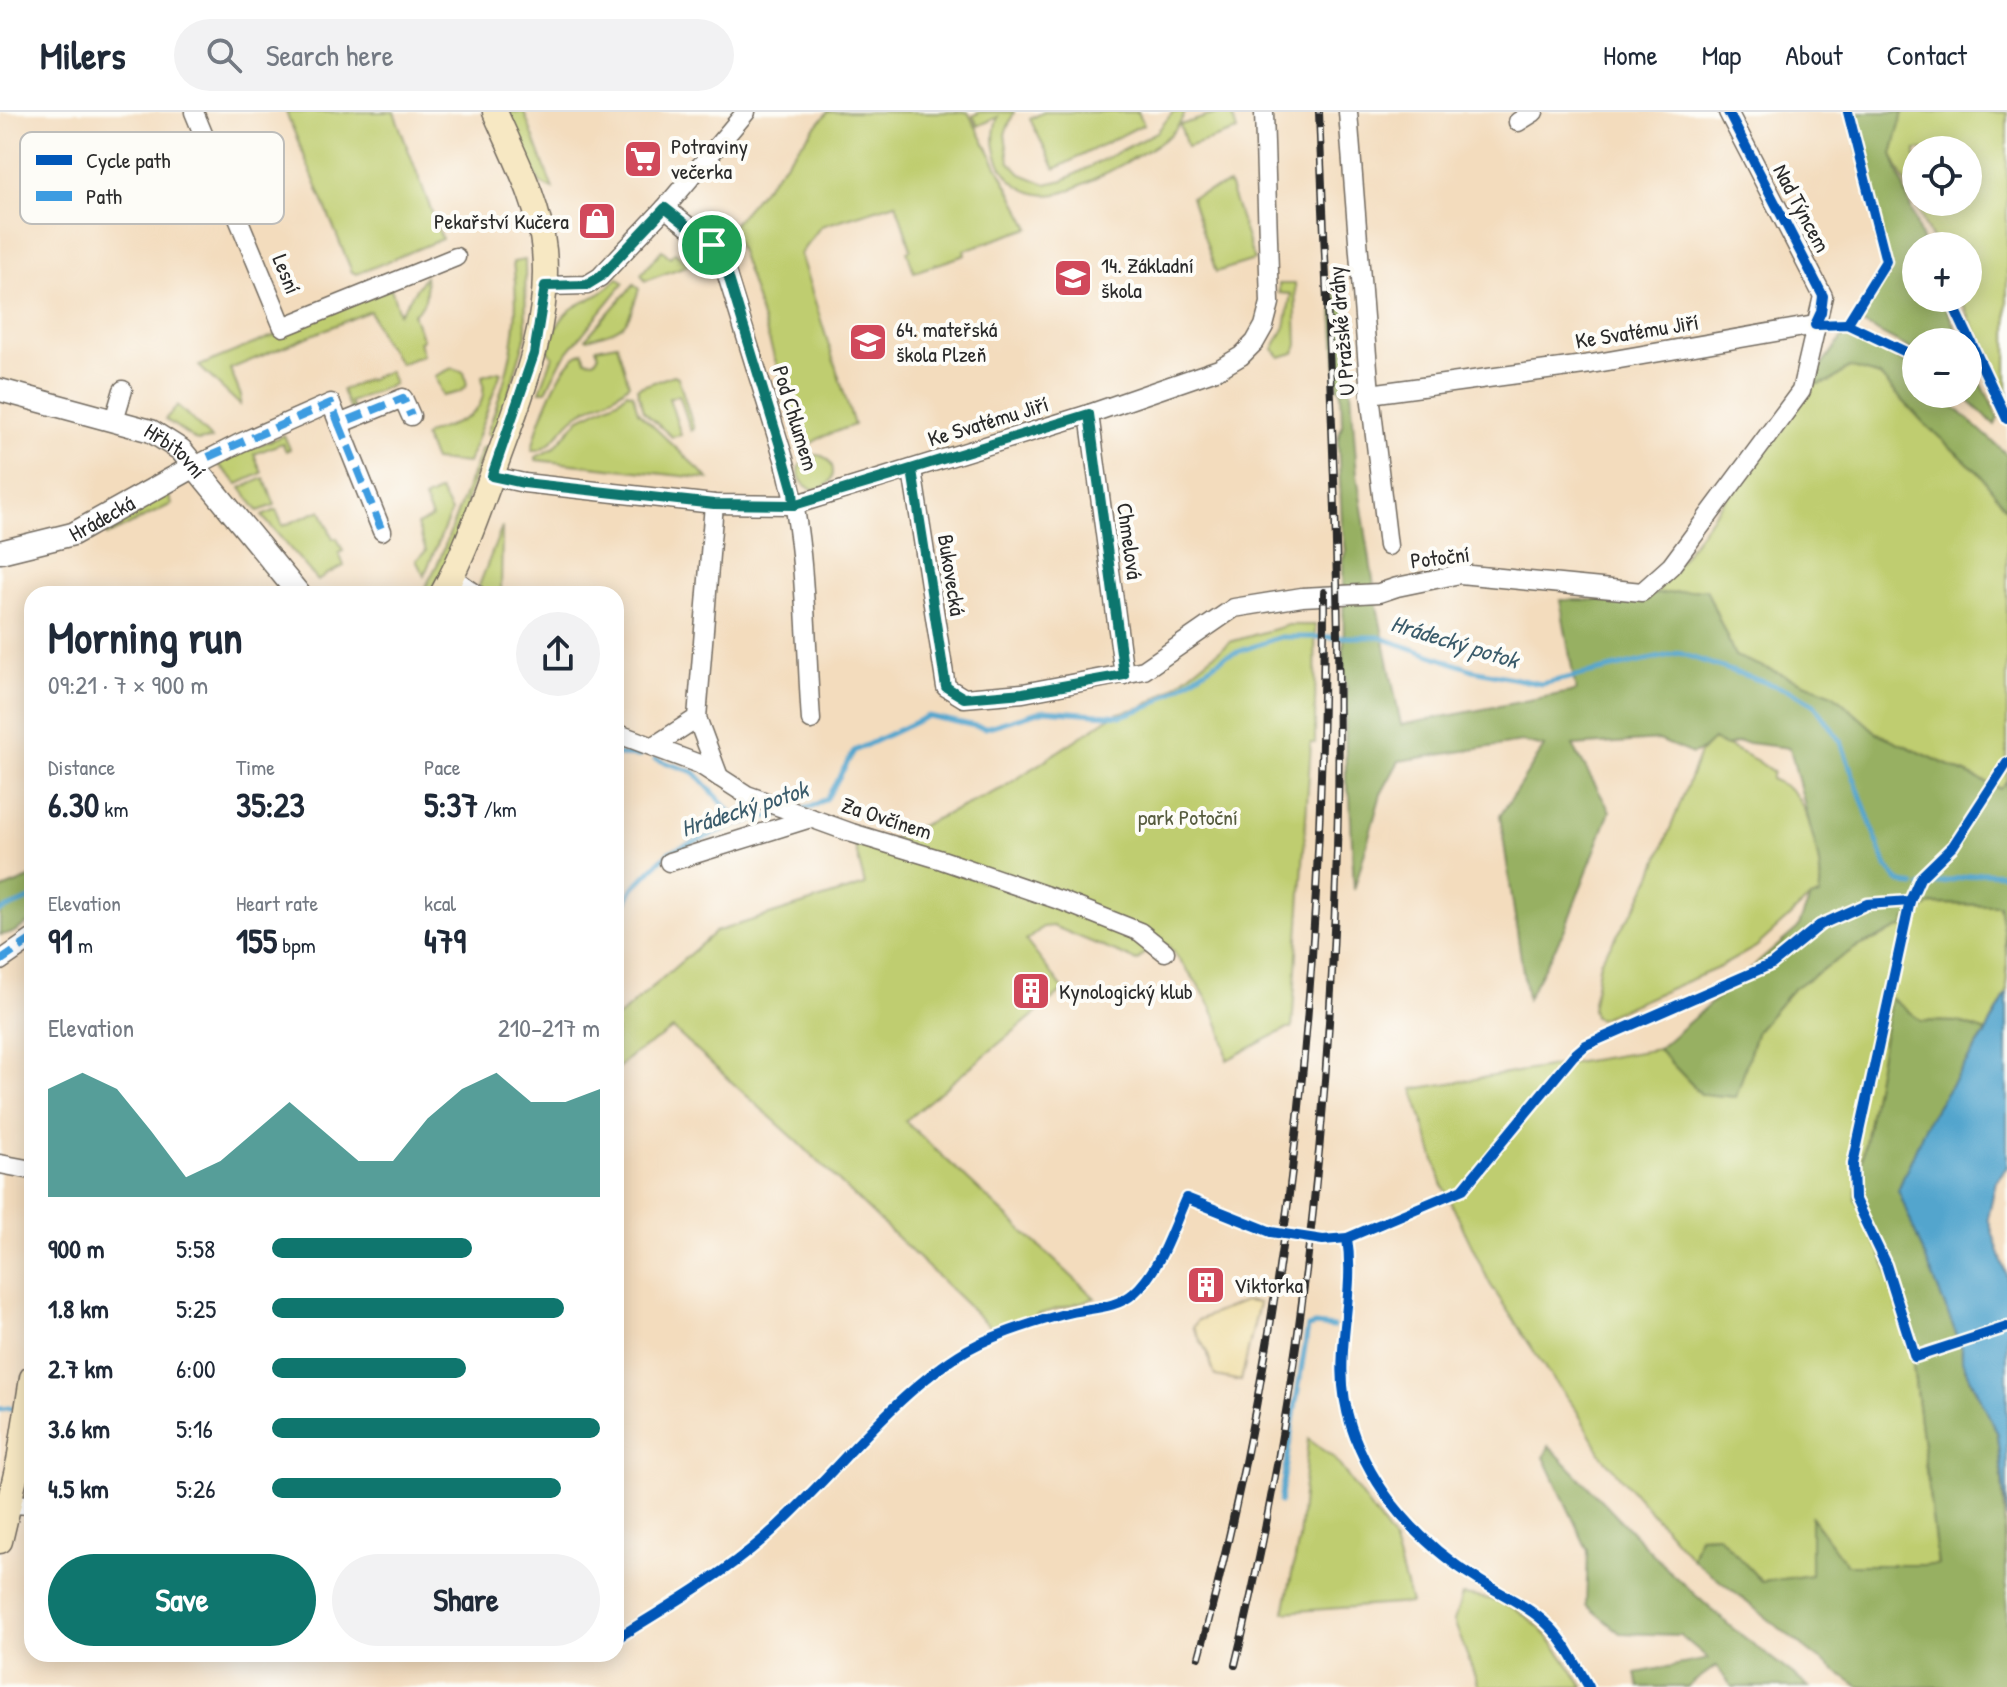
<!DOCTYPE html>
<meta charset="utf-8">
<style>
body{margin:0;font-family:"Patrick Hand",sans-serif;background:#f2f2f3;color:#1f2937;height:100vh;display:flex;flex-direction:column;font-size:30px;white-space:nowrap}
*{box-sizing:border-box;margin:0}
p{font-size:26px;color:#747a83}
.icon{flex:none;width:44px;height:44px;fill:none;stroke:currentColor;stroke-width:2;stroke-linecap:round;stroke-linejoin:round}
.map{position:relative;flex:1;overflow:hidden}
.drawer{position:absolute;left:24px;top:474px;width:600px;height:1076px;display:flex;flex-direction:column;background:#fff;border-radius:24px;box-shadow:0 4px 20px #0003}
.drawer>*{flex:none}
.fabs{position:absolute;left:1902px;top:24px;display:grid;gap:16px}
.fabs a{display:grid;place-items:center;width:80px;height:80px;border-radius:50%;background:#fff;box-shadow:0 4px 20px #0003;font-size:40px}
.pin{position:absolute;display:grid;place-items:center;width:68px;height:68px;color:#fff;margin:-34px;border:4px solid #fff;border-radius:50%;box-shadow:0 2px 8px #0007}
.round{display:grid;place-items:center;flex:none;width:84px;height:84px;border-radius:42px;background:#f2f2f3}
.head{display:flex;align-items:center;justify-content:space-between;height:136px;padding:0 24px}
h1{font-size:44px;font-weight:800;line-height:60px}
.metrics{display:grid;grid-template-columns:repeat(3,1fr);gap:12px;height:136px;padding:8px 24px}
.metrics div{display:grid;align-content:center}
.metrics b{font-size:34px;font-weight:800}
.metrics small{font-size:22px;font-weight:400}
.metrics p{font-size:22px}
.chart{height:224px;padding:16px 24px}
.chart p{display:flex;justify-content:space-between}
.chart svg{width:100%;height:144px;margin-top:8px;fill:#0f766e;opacity:.7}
.cta{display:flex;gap:16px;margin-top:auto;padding:16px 24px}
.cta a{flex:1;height:92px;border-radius:48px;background:#0f766e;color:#fff;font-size:32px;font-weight:800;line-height:92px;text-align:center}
.cta a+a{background:#f2f2f3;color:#1f2937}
ul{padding:0 24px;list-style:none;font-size:26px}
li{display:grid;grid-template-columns:128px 96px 1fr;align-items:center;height:60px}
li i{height:20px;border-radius:10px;background:#0f766e}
header{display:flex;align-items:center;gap:48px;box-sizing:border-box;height:112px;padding:0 40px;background:#fff;border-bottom:2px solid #e0e1e3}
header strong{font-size:38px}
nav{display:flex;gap:44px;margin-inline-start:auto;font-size:28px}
.search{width:560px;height:72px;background:#f2f2f3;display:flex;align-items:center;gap:20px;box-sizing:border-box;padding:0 28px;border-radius:44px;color:#747a83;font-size:30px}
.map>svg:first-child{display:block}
.green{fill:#bfcd6f;stroke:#757c4d;stroke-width:2;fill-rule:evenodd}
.forest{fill:#97b062;stroke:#616e46;stroke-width:2}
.sand{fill:#eeda9e;stroke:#8c8264;stroke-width:2}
.water{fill:#52a5cd;stroke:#3e687c;stroke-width:2}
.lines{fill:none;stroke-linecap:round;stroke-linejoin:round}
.stream{stroke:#52a5cd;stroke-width:5}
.minor-casing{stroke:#71695e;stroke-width:21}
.tertiary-casing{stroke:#71695e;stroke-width:25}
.secondary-casing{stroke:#71695e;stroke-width:27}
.minor{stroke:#fff;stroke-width:18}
.tertiary{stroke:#fff;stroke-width:22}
.secondary{stroke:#f7e8c3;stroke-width:24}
.rail-casing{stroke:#2b2b2b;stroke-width:8}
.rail{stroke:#fdfcf7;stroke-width:5;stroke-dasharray:15;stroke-linecap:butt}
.quiet{stroke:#3d9ce1;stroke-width:8;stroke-dasharray:16 8;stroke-linecap:butt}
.cycleway-casing{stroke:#fdfcf7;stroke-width:15}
.cycleway{stroke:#0057b8;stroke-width:10}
.route-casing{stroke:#fff;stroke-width:16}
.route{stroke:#0f766e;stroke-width:10}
.labels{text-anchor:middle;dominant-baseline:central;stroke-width:8;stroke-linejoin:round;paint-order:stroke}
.poi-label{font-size:22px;fill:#2b2b2b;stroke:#fdfcf7;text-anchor:start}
.street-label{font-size:22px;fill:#2b2b2b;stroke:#fdfcf7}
.park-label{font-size:22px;fill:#575c3f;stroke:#fdfcf7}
.water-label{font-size:24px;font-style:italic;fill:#3b5c6c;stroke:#fdfcf7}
.key{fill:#fdfcf7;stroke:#bebdba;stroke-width:2}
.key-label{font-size:22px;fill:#2b2b2b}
</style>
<header>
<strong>Milers</strong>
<div class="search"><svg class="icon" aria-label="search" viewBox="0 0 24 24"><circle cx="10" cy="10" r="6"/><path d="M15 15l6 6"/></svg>Search here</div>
<nav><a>Home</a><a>Map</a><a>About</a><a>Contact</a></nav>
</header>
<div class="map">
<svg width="2007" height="1575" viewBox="0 0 2007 1575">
<rect width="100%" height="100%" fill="#fdfcf7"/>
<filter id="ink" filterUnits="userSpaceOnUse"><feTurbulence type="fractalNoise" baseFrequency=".0125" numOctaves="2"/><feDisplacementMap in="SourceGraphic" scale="16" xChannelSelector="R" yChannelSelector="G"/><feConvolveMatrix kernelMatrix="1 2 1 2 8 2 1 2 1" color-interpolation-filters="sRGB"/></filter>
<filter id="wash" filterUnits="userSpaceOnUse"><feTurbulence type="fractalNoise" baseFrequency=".006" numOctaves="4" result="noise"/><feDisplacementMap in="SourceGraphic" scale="32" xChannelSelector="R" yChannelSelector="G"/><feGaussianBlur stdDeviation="1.8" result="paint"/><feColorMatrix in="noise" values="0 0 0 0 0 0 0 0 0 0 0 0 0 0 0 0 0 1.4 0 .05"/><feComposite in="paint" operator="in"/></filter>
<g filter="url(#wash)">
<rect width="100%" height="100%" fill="#f3dcbd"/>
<!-- green -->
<g class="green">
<path d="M286 0H394L442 127 357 162 352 160Z"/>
<path d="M509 0H524L553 77 540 71 512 17Z"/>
<path d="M828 0H968L1030 116 964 138 965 143 914 160 907 139 911 137 896 91 821 114 800 142 854 313 822 325 803 336 748 162 731 115Z"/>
<path d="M980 0H1014L1005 22 1009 49 1021 62 1046 72 1064 68 1157 20 1173 0H1185C1182 8 1178 15 1172 21 1160 34 1075 79 1057 82 1013 89 983 44 998 5L978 14 973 4Z"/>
<path d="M1044 0H1138L1144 12 1055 57 1030 7Z"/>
<path d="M1222 0H1231L1237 19 1187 35 1180 13Z"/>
<path d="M1903 0H2007V285L1960 186H1968V134H1935L1892 42ZM1916 38H1968V90H1916Z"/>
<path d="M1229 72 1254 148 1216 160 1191 85Z"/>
<path d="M662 138 670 145 675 140 686 150 692 144 699 149 645 169 641 162Z"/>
<path d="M525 148 526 223 495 328 487 321C509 261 522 214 513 150Z"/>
<path d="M425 164C427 182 428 191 413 202L423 228 419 230 423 243 400 252 382 227 370 199 230 257 241 284 240 293 199 254 391 176 399 202Z"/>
<path d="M618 166 624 171 562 247 546 279H540L553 244 548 239C566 178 585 202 618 166Z"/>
<path d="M634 172 639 177C626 216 628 215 588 227L586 226Z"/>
<path d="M1279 172H1295L1297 234 1294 241 1280 245 1273 237 1285 215 1291 182 1279 181Z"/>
<path d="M617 232 629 272C614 287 597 290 580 301 561 312 555 337 532 339 536 315 560 248 583 240L586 248 594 249 599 243 596 236Z"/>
<path d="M1850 255 1880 264 1925 312 1979 361 2007 397V668L2001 677 1877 621 1833 582 1735 544 1706 477 1655 483 1807 274 1831 269Z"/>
<path d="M452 256 464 260 467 273 460 280 443 284 435 264Z"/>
<path d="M389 259 394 272 350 290 354 300 351 301 342 278Z"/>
<path d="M499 259 501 260 468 351 434 348 424 325 426 322C457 310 491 306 482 264Z"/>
<path d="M674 263 678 265 694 317 691 319 679 283 669 286 681 323 672 325 643 299 637 276Z"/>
<path d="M627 280 633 282 638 300 709 367 536 348V345L554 336 580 306 620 287Z"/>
<path d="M178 294 212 327 197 329 165 307Z"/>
<path d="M284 323 290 337 286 339 282 331 254 342 262 361 238 372 217 351Z"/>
<path d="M492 335 490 342 483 343 466 390 470 395 443 461 430 482H422L439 449 482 336Z"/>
<circle cx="816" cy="360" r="17"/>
<path d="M264 366 275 393 258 399 241 376Z"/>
<path d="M440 379 451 400 424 464 416 448 426 439 417 413 432 406 424 387Z"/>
<path d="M167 381 172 392 107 424 102 414Z"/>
<path d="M276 398 283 414 321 398 333 427 337 426 343 439 339 441 344 454 327 462 318 469 262 404Z"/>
<path d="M502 415 501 482H484L479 474Z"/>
<path d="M1288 513H1315C1316 552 1315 591 1315 631H1311L1292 917H1286L1227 948C1223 902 1196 867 1167 833L892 727 1001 677 1115 602 1143 595 1171 577 1230 530Z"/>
<path d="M1713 627 1756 648 1773 660 1771 667C1778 670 1787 674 1793 680 1811 700 1824 758 1819 784L1810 786 1756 835 1718 856 1599 907 1594 905 1592 897 1600 849 1639 790 1652 763 1700 641Z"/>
<path d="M854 730 1044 788 1134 827 1145 835 1143 843 1137 849 1053 814 1043 815 1026 829 1064 878 905 1009 1095 1186 1040 1202 995 1220 797 1029 673 917 631 944 616 958V907L715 820 865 773Z"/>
<path d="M1932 792 1999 793 2007 841V881L1986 920 1959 910 1921 909 1891 886 1855 1086 1886 1153 1912 1246 1938 1454 1847 1453 1812 1406V1463L1762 1470 1718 1423 1699 1424 1692 1447 1602 1344 1577 1299 1547 1259 1490 1172 1442 1072 1413 977 1658 937 1701 982 1736 985 1757 918 1793 877 1857 835 1904 814 1907 806Z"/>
<path d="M1308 1327 1335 1347 1393 1428 1411 1491 1284 1500 1299 1427Z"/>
<path d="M1462 1483C1472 1484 1483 1485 1493 1488 1536 1499 1561 1540 1583 1575H1479L1454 1509Z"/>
</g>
<!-- forest -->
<g class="forest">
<path d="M1848 0H1903L1892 42 1924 134H1916V186H1942L1961 230H1916V240L1855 208 1889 161Z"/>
<path d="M1343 165 1357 363 1377 494 1401 613 1576 579 1560 488H1603L1706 477 1735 544 1833 582 1877 621 2000 677 2007 668V841L1999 793 1932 792 1907 806 1904 814 1857 835 1793 877 1757 918 1736 985 1701 982 1658 937 1798 816 1810 786 1819 784C1824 758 1815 735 1809 710 1803 685 1796 661 1790 636L1740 630 1726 634 1713 628 1701 639 1692 642 1659 628 1573 634 1610 699 1564 819 1527 887 1500 704 1544 635 1522 630 1399 649 1381 682 1354 778 1350 685 1346 670 1345 587 1347 578 1344 558 1343 447 1346 439 1342 412 1338 327 1342 313 1341 278 1338 276 1333 197 1337 171Z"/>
<path d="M1844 223 1903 249 1916 261V282H1940L2001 337 2007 343V397L1979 361 1925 312 1880 264 1850 255 1831 269 1807 274Z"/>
<path d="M1968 244 1998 305 1995 313 1961 282H1968Z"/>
<path d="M32 765V809L12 821 0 823V778Z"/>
<path d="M1891 886 1921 909 1959 910 1986 920 1928 1008 1898 1078 1962 1236C1957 1258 1993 1300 1998 1325 2007 1406 2007 1493 2007 1575H1859L1815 1544 1692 1447 1699 1424 1718 1423 1762 1470 1811 1463V1405L1847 1453H1938L1912 1246 1886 1153 1855 1086Z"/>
<path d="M1549 1334 1672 1462 1731 1515 1809 1575H1732L1716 1554 1687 1575H1639L1636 1561 1709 1547 1680 1523 1620 1521 1586 1493 1588 1439 1544 1345Z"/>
</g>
<!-- sand -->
<path class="sand" d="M1245 1189 1259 1191 1241 1269 1215 1264 1207 1240 1193 1215 1198 1208Z"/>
<!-- water -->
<path class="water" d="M2007 881V1055L1996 1069 1988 1106 2007 1165V1408L1998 1322 1962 1249V1236L1898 1078 1928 1008 1986 921Z"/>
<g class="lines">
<!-- stream -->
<g class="stream">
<path d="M616 643 640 644"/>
<path d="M655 647 694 660 741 711"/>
<path d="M802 697 812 695 827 686 854 639 928 604 985 616 1045 598 1121 604 1151 594 1226 544 1280 525H1379L1473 558 1541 572 1679 541 1791 579 1814 592 1841 630 1886 754 1899 770 1914 774"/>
<path d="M1921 775 1982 761 2007 762"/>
<path d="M0 799 32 786"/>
<path d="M616 799 626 791 633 776 669 740 741 711 780 702"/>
<path d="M0 1297 19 1295"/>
<path d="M1280 1390 1308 1215 1315 1213 1333 1215"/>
</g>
</g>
</g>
<g filter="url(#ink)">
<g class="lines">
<defs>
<g id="minor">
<path d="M194 0 283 215 456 145"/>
<path d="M1348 0 1370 282 1388 434"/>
<path d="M1518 10 1534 0"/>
<path d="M665 96 712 133 722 147 784 347C807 427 805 525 811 608"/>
<path d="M545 174 587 173 600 165 665 96 746 0"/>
<path d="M1370 282 1591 252 1815 213"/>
<path d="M1089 302 1124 563"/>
<path d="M114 308 123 278"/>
<path d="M339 312 382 419"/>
<path d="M195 354 240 331 331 291 339 312 403 286 411 304"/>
<path d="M912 358 946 575 964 586 1023 581 1144 558 1234 496 1240 495 1302 485 1379 481 1397 475 1460 462 1642 480 1671 454 1801 279 1823 184 1728 0"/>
<path d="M492 364 524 371 714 392 794 393 1089 302 1219 257 1241 244 1255 230 1264 214 1270 191 1264 0"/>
<path d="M714 392 697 606 719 665"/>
<path d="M452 465 476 482"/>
<path d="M616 621 699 652 747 683 852 721 942 748 1062 789 1140 820 1165 840"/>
<path d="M654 634 697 606"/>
<path d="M669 750 811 706"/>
<path d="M0 849 32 827"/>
<path d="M0 1052 32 1058"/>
<path d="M10 1392 32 1393"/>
</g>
<g id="tertiary">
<path id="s1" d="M0 278 151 319 181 338 299 482"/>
<path id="s2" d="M0 440 73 422 195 354"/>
</g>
<g id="secondary">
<path d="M442 482C465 441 480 396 496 352 521 283 551 213 544 138 539 90 514 44 495 0"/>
<path d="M0 1429 19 1349 32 1266"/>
</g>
</defs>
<!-- minor casing -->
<use href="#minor" class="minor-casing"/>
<!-- tertiary casing -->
<use href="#tertiary" class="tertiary-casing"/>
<!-- secondary casing -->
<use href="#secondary" class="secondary-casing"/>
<!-- minor -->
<use href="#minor" class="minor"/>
<!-- tertiary -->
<use href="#tertiary" class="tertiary"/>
<!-- secondary -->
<use href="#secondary" class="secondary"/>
<defs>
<g id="rail">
<path d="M1199 1545C1293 1199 1324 837 1324 480"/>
<path d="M1235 1553C1303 1275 1332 984 1338 698 1342 465 1328 232 1319 0"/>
</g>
</defs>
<!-- rail casing -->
<use href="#rail" class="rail-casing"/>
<!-- rail -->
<use href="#rail" class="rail"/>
<!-- quiet -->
<g class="quiet">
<path d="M339 312 382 419"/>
<path d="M208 345 331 291 339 312 403 286 411 304"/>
<path d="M0 849 32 827"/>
</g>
<defs>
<g id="cycleway">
<path d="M1728 0 1823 184 1821 200 1815 213 1847 212 1906 240 1916 249"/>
<path d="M1950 186 2007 307"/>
<path d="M1847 212 1886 149 1848 0"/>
<path d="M2007 651 1953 734 1920 766 1910 789 1853 1052 1854 1086 1886 1153 1915 1245 2007 1215"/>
<path d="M1347 1126C1357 1190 1329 1246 1351 1314 1372 1379 1420 1432 1477 1467 1500 1482 1529 1494 1549 1514 1566 1530 1577 1555 1589 1575"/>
<path d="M616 1527C665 1496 718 1466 762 1428 830 1370 890 1283 967 1238 994 1223 1035 1210 1064 1202 1087 1195 1115 1198 1134 1181 1160 1158 1172 1117 1186 1086L1271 1120 1323 1128 1347 1126 1463 1077 1573 944 1586 933 1772 852 1820 813 1867 792 1910 789"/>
</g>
</defs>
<!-- cycleway casing -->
<use href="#cycleway" class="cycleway-casing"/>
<!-- cycleway -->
<use href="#cycleway" class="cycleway"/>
</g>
</g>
<g class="lines" filter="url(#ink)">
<defs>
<path id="route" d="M712 133 665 96 600 165 587 173 545 174 534 242 492 364 524 371 714 392 794 393 912 358 946 575 964 586 1023 581 1124 563 1089 302 794 393 793 379 784 347 727 160 722 147 712 133"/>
</defs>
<!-- route casing -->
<use href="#route" class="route-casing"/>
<!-- route -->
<use href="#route" class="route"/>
</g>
<!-- icons -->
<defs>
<symbol id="supermarket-square" viewBox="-11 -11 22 22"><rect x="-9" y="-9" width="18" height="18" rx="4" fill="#d1495b" stroke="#fdfcf7"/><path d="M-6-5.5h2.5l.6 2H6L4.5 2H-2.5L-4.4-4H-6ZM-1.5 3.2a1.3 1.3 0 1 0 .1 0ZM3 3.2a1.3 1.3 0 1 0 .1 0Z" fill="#fff"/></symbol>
<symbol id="shop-square" viewBox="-11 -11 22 22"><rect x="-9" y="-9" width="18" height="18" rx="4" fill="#d1495b" stroke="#fdfcf7"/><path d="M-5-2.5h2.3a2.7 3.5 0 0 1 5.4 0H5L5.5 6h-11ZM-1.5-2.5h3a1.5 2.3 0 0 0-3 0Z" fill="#fff"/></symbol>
<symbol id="school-square" viewBox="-11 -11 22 22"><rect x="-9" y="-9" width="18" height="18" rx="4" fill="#d1495b" stroke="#fdfcf7"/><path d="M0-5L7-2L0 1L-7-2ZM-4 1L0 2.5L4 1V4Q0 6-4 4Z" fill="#fff"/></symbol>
<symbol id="building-square" viewBox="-11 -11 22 22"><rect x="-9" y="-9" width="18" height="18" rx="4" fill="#d1495b" stroke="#fdfcf7"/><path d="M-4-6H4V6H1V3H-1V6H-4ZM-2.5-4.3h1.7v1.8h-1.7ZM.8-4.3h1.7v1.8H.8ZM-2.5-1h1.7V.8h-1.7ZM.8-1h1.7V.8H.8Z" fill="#fff"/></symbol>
</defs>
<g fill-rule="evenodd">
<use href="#supermarket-square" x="621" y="25" width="44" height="44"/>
<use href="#shop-square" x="575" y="87" width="44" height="44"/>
<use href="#school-square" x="1051" y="144" width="44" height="44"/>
<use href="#school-square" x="846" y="208" width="44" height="44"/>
<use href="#building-square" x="1009" y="857" width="44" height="44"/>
<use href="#building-square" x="1184" y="1151" width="44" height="44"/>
</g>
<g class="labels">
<!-- poi labels -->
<g class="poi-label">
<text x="671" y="34">Potraviny<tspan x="671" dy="25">večerka</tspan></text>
<text x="569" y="109" text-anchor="end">Pekařství Kučera</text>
<text x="1101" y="153">14. Základní<tspan x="1101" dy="25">škola</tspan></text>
<text x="896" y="217">64. mateřská<tspan x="896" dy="25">škola Plzeň</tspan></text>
<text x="1059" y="879">Kynologický klub</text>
<text x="1234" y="1173">Viktorka</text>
</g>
<!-- street labels -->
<g class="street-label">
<text transform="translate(1802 96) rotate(62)">Nad Týncem</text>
<text transform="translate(287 162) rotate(68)">Lesní</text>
<text transform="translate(1341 219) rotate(-95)">U Pražské dráhy</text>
<text transform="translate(1637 219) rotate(-9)">Ke Svatému Jiří</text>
<text transform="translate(796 306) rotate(73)">Pod Chlumem</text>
<text transform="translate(988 309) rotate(-17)">Ke Svatému Jiří</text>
<text stroke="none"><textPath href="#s1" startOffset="188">Hřbitovní</textPath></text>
<text stroke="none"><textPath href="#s2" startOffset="108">Hrádecká</textPath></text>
<text transform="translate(1130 429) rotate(82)">Chmelová</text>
<text transform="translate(1440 445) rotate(-7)">Potoční</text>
<text transform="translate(952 463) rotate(81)">Bukovecká</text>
<text transform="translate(887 706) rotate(18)">Za Ovčínem</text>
</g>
<!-- park labels -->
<g class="park-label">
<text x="1188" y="705">park Potoční</text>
</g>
<!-- water labels -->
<g class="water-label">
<text transform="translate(1455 529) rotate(17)">Hrádecký potok</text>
<text transform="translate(744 696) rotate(-18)">Hrádecký potok</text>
</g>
</g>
<!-- legend -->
<rect x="20" y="20" width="264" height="92" rx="12" class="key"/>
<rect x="36" y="43" width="36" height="10" fill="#0057b8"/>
<rect x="36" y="79" width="36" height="10" fill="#3d9ce1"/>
<g class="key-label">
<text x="86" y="56">Cycle path</text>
<text x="86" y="92">Path</text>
</g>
</svg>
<div class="fabs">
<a><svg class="icon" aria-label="locate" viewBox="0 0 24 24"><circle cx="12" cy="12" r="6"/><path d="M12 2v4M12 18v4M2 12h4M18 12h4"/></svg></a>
<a>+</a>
<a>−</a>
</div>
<div class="pin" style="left:712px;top:133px;background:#1e9e55"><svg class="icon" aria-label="arrive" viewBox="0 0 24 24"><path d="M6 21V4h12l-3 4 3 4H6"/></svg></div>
<section class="drawer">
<div class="head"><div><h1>Morning run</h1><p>09:21 · 7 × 900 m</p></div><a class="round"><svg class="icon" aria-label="share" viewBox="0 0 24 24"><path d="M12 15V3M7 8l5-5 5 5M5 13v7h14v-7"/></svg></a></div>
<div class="metrics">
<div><p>Distance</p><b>6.30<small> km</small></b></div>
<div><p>Time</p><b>35:23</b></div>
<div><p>Pace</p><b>5:37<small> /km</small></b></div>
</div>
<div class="metrics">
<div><p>Elevation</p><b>91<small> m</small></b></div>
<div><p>Heart rate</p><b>155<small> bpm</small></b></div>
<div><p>kcal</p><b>479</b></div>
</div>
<div class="chart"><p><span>Elevation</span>210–217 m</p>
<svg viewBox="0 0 160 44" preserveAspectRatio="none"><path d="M0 44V11L10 6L20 11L30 24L40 38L50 33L60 24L70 15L80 24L90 33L100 33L110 20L120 11L130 6L140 15L150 15L160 11V44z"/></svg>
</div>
<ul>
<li><b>900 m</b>5:58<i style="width:61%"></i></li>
<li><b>1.8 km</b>5:25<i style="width:89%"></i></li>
<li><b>2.7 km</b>6:00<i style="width:59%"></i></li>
<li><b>3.6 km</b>5:16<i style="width:100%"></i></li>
<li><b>4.5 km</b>5:26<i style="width:88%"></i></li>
</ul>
<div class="cta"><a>Save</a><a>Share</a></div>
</section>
</div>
